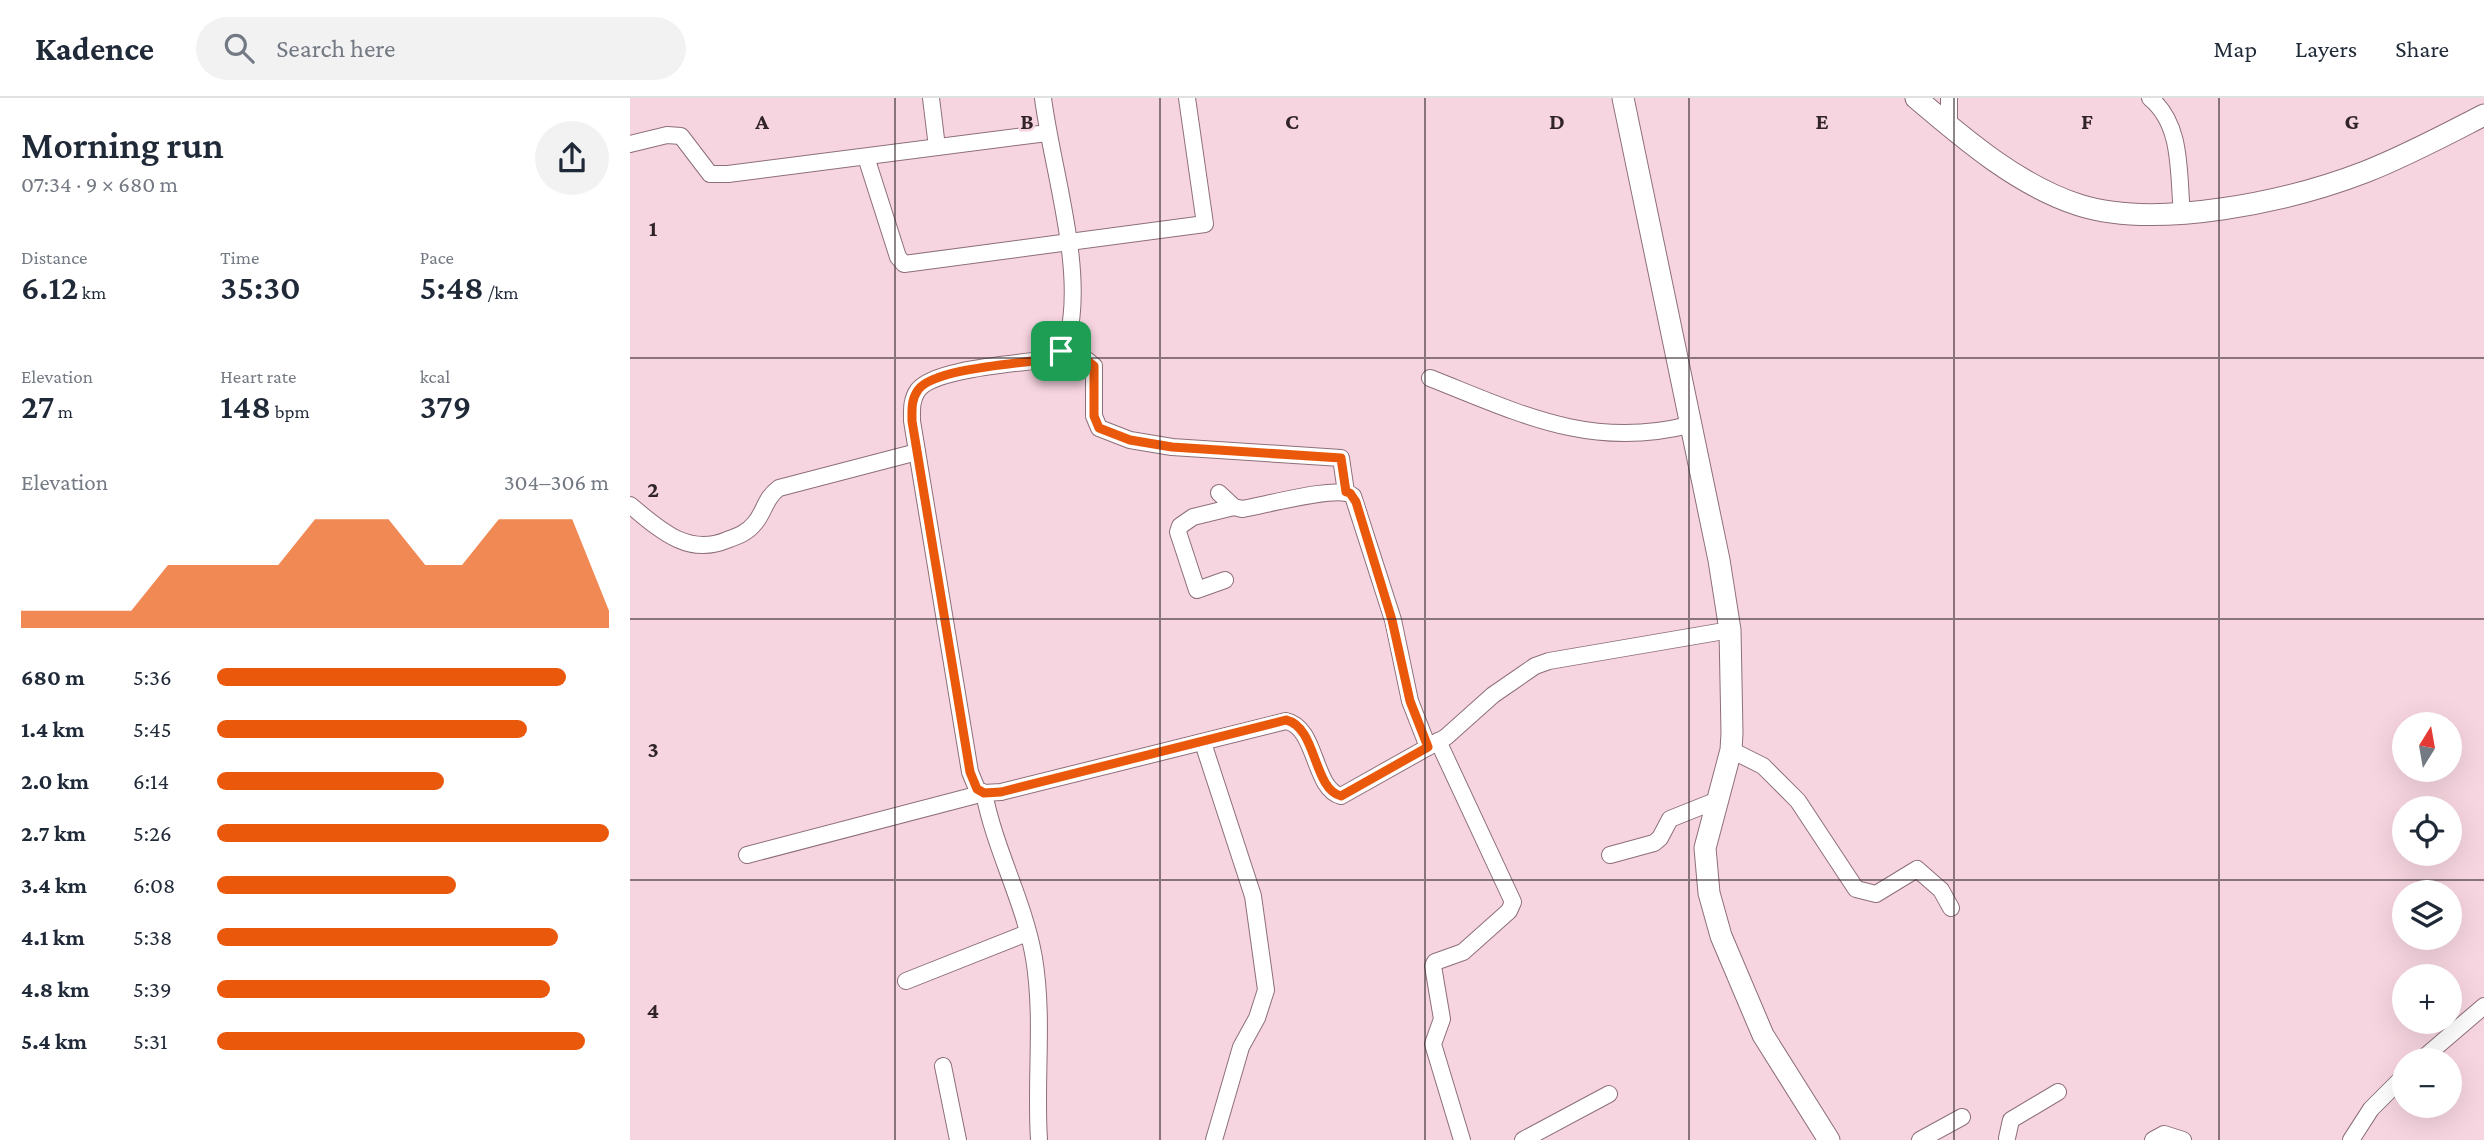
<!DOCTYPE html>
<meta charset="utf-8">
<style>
body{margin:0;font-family:"Crimson Pro",serif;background:#f2f2f3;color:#1f2937;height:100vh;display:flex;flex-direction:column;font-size:26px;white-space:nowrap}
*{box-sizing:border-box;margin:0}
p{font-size:23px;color:#747a83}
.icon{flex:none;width:38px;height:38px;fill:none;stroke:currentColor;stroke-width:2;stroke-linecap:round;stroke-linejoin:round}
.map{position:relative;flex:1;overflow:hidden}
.details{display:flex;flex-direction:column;background:#fff;width:630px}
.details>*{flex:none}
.needle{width:46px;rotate:11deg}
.fabs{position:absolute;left:1762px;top:614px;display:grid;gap:14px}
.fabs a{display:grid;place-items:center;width:70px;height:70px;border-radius:50%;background:#fff;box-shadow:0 7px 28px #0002;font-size:35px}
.pin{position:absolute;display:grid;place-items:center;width:60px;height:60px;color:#fff;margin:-30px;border-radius:14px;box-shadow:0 4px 10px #0006}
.round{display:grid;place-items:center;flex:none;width:74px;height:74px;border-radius:37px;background:#f2f2f3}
.overview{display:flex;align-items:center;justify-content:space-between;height:119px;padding:0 21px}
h1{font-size:38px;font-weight:600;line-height:52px}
.stats{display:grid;grid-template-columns:repeat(3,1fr);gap:10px;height:119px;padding:7px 21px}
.stats div{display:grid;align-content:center}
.stats b{font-size:35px;font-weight:600}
.stats small{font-size:19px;font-weight:400}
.stats p{font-size:19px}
.chart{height:196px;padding:14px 21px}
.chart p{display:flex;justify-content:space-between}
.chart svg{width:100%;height:126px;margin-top:7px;fill:#ea580c;opacity:.7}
ul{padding:0 21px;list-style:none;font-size:23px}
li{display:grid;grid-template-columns:112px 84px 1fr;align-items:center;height:52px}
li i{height:18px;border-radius:9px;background:#ea580c}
header{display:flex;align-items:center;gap:42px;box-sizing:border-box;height:98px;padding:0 35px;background:#fff;border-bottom:2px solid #e0e1e3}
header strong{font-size:33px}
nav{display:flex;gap:38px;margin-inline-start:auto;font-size:24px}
.search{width:490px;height:63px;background:#f2f2f3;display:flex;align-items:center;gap:18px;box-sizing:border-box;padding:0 24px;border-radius:38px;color:#747a83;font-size:26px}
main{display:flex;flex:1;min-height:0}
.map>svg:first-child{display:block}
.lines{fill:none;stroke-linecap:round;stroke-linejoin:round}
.street-casing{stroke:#8d6f78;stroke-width:18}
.secondary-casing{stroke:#8d6f78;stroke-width:23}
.street{stroke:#fff;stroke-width:16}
.secondary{stroke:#fff;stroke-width:21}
.route-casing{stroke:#fff;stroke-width:14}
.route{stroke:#ea580c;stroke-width:9}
.grid{fill:none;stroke:#302428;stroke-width:2;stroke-opacity:0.55}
.grid-label{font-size:23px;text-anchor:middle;font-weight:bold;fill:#302428;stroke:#f7d5e0;stroke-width:5;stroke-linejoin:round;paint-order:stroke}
</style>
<header>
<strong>Kadence</strong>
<div class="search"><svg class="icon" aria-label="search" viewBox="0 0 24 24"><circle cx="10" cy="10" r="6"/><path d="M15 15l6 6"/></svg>Search here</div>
<nav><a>Map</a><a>Layers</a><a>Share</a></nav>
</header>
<main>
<section class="details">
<div class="overview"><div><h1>Morning run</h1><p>07:34 · 9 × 680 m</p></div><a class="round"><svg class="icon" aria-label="share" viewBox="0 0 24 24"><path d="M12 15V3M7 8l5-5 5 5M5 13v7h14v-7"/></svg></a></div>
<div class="stats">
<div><p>Distance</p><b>6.12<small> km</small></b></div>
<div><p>Time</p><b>35:30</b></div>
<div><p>Pace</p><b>5:48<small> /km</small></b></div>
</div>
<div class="stats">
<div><p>Elevation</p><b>27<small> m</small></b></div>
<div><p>Heart rate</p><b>148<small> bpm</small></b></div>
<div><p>kcal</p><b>379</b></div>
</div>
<div class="chart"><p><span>Elevation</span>304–306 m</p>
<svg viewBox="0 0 160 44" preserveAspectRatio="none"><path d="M0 44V38L10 38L20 38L30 38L40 22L50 22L60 22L70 22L80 6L90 6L100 6L110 22L120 22L130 6L140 6L150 6L160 38V44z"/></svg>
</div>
<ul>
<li><b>680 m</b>5:36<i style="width:89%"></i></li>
<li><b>1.4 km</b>5:45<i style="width:79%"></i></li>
<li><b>2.0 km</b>6:14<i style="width:58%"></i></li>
<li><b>2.7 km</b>5:26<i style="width:100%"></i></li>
<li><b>3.4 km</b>6:08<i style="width:61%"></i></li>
<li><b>4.1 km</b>5:38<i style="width:87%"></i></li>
<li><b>4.8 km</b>5:39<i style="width:85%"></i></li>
<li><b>5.4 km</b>5:31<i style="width:94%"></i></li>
</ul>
</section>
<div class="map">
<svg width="1854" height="1042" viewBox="0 0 1854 1042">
<rect width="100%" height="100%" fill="#f7d5e0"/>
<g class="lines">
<defs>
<g id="street">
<path d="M301 0 307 49"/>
<path d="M413 0C422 71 455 170 438 239 436 251 426 256 417 261 389 266 305 270 288 292 281 302 282 312 282 323L340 674 347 691 354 695 371 694 656 623C687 629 683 691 711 698L816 639 863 597 905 568 919 563 1100 532"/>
<path d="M1319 0V28"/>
<path d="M1520 0C1553 27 1548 76 1552 116"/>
<path d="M0 46 37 37 51 38 80 76H98L417 35"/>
<path d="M236 59 268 159 274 166 575 126 557 0"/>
<path d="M431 253 453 259 464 268V318L469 330 500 342 542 349 711 360 716 394"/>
<path d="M800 280C889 315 960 352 1059 327"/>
<path d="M589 395 604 409 612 411C633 408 709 386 723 398L763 522 780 603 798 649"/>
<path d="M0 407C28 430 57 459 97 442 108 438 117 435 125 425 135 413 135 400 149 390L287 354"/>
<path d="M595 482 567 492 548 434 550 428 563 419 604 409"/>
<path d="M808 643 883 804 879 813 833 854 805 864 803 868 812 921 803 946 832 1042"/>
<path d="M573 645 623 798 636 892 627 920 611 949 584 1042"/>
<path d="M1101 652 1133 668 1168 703 1226 791 1246 796 1287 771 1311 792 1321 810"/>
<path d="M117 757 354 695C365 752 394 803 404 860 414 921 405 981 409 1042"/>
<path d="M980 757 1024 745 1030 740 1040 721 1085 703"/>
<path d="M276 883 397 835"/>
<path d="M1791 962 1854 908"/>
<path d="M313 968 328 1042"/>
<path d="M1377 1040 1381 1022 1428 994"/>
<path d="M893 1042 979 996"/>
<path d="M1290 1042 1332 1019"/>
<path d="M1523 1042 1534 1036 1553 1042"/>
<path d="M1721 1042 1741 1011 1774 978"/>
</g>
<g id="secondary">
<path d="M993 0 1089 462 1100 532 1102 635 1101 652 1075 750 1079 795 1091 838 1133 937 1199 1042"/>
<path d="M1286 0C1334 41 1389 88 1449 107 1527 132 1660 103 1735 74 1776 58 1815 37 1854 17"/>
</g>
</defs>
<!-- street casing -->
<use href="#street" class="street-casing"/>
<!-- secondary casing -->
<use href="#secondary" class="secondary-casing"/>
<!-- street -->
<use href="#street" class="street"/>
<!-- secondary -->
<use href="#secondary" class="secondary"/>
</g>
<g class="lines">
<defs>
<path id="route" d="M431 253 453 259 464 268V318L469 330 500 342 542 349 711 360 716 394 720 395 726 404 762 522 780 603 798 649 711 698C683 691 687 629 656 622L371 694 354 695 347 691 340 674 282 323C282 311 281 302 288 292 304 270 389 266 417 261Z"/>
</defs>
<!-- route casing -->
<use href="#route" class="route-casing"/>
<!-- route -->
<use href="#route" class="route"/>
</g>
<!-- grid -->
<path class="grid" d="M265 0V1042M530 0V1042M795 0V1042M1059 0V1042M1324 0V1042M1589 0V1042M0 260H1854M0 521H1854M0 782H1854"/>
<g class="grid-label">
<text x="132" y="31">A</text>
<text x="397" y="31">B</text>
<text x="662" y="31">C</text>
<text x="927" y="31">D</text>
<text x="1192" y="31">E</text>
<text x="1457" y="31">F</text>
<text x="1722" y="31">G</text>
<text x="23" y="138">1</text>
<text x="23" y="399">2</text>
<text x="23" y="659">3</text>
<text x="23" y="920">4</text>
</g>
</svg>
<div class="fabs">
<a><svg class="needle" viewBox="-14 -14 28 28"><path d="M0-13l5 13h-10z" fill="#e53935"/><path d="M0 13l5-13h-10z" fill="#747a83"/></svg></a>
<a><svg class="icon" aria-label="locate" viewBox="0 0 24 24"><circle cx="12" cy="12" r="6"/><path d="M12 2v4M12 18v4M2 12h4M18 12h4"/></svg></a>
<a><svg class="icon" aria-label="layers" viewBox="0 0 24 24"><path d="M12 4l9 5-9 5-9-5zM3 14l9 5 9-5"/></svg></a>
<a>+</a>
<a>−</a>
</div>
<div class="pin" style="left:431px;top:253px;background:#1e9e55"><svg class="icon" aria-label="arrive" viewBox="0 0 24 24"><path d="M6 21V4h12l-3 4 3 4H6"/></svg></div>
</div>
</main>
